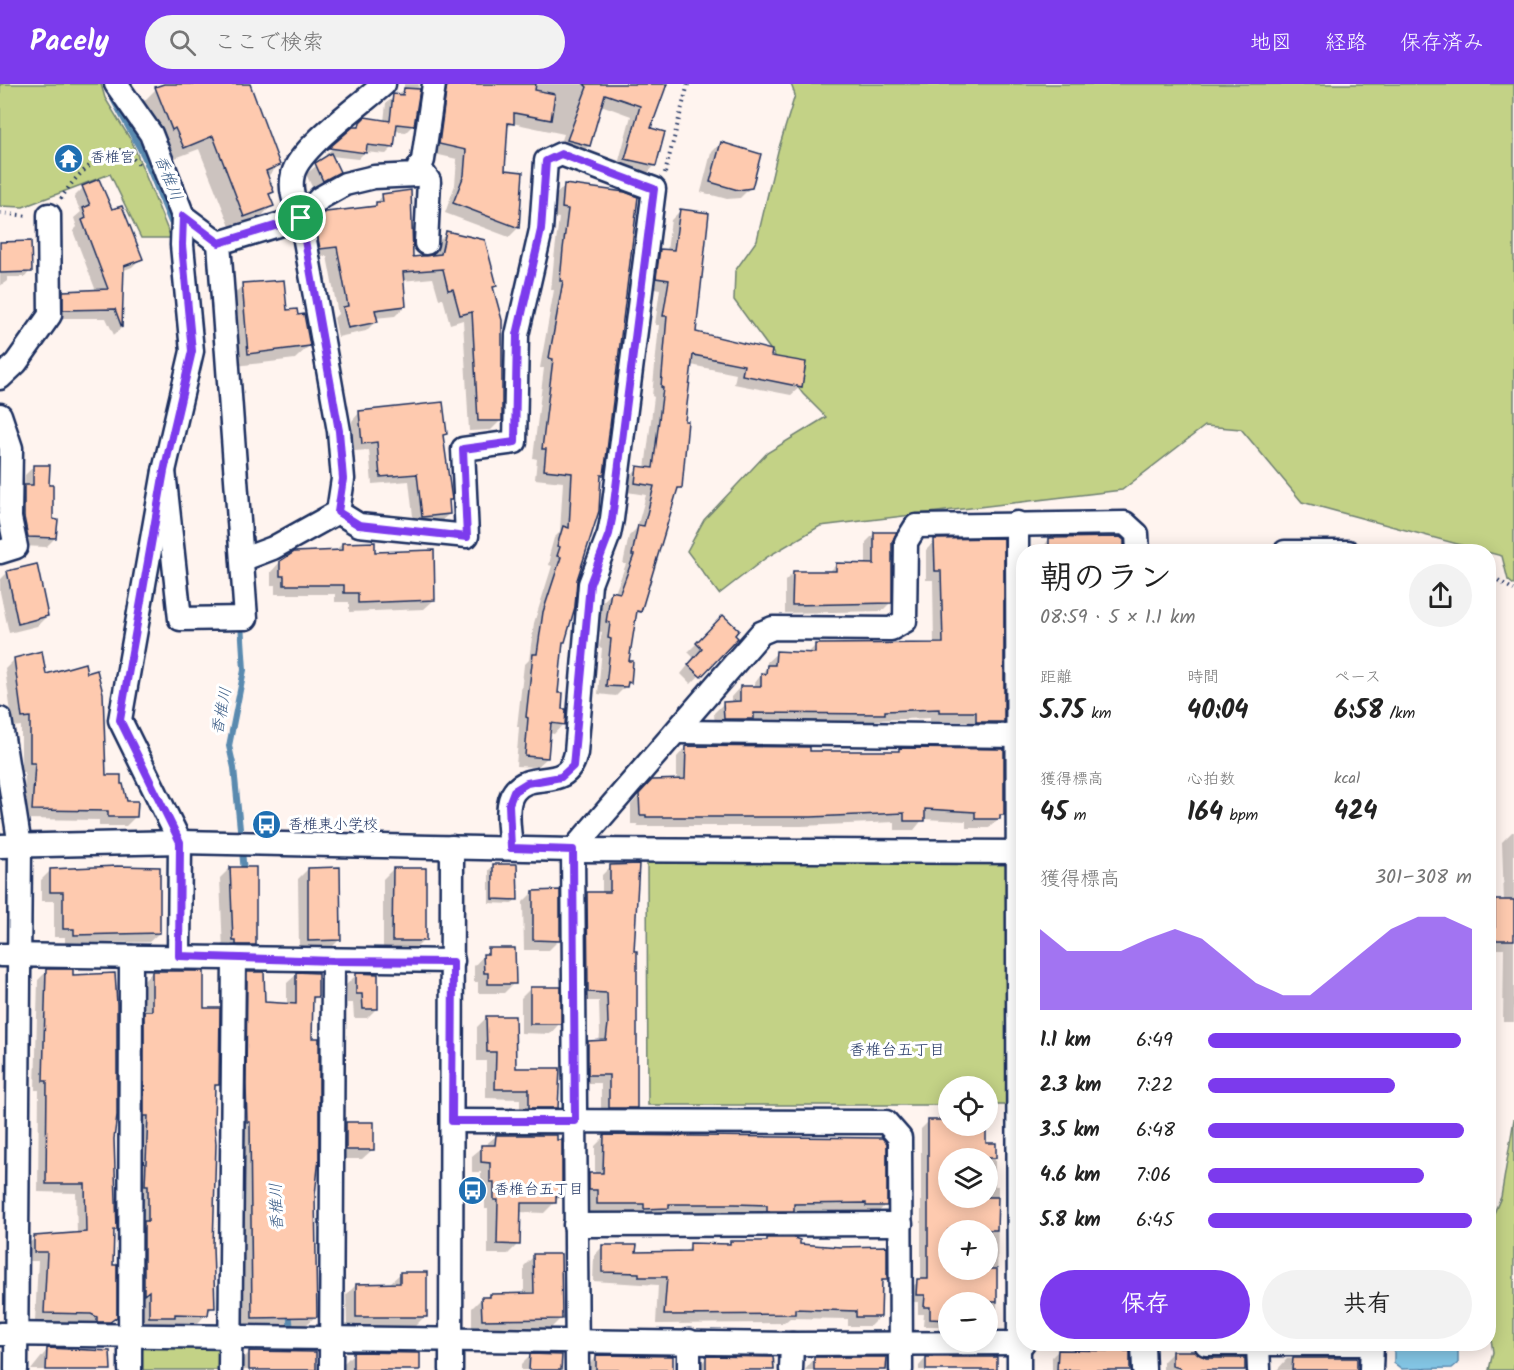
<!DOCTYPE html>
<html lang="ja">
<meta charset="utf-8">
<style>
body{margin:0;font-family:Kalam,"Klee One",sans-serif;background:#f2f2f2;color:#222;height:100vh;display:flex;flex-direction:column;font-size:22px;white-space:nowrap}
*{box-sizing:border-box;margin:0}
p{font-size:20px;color:#767676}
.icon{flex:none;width:33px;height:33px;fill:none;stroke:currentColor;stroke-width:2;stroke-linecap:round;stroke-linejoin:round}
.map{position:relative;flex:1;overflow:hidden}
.sheet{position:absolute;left:1016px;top:460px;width:480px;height:807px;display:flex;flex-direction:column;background:#fff;border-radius:24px;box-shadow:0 3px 15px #0003}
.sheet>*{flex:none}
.controls{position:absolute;left:938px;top:992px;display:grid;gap:12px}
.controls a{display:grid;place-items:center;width:60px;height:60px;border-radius:50%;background:#fff;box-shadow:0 3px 15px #0003;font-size:30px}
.pin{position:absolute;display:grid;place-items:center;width:51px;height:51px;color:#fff;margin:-26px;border:3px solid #fff;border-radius:50%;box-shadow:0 2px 6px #0007}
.round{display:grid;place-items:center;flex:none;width:63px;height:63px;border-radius:32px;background:#f2f2f2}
.overview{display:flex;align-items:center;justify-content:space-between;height:102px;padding:0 24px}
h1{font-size:33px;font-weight:700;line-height:45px}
.stats{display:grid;grid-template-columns:repeat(3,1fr);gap:9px;height:102px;padding:6px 24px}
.stats div{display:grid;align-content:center}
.stats b{font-size:26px;font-weight:700}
.stats small{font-size:16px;font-weight:400}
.stats p{font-size:16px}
.chart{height:168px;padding:12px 24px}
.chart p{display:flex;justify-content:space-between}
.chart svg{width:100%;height:108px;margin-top:6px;fill:#7c3aed;opacity:.7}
.cta{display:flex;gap:12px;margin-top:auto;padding:12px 24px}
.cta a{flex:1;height:69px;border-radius:36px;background:#7c3aed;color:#fff;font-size:24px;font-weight:700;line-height:69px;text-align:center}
.cta a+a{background:#f2f2f2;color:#222}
ul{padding:0 24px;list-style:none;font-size:20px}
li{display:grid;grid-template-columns:96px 72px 1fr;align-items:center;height:45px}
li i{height:15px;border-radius:8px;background:#7c3aed}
header{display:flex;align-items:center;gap:36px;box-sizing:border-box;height:84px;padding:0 30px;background:#7c3aed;color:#fff}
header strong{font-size:28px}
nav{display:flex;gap:33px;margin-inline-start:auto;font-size:21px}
.search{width:420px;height:54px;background:#f2f2f2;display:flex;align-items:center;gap:15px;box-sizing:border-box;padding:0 21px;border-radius:33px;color:#767676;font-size:22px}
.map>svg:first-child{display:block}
.green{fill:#c3d286;stroke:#6f8072;stroke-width:1.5}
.water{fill:#84c6e5;stroke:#5a8aaf;stroke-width:1.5}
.shadow{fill:#0003;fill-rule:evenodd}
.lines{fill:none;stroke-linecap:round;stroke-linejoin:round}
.stream{stroke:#5a8aaf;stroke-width:6}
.building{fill:#fecaaf;stroke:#1b2f5e;stroke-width:1.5}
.minor-casing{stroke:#1b2f5e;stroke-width:27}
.path{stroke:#1b2f5e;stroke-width:4;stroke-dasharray:1.5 4.5;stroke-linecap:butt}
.minor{stroke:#fff;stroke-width:22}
.route-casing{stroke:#fff;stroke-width:12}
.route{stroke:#7c3aed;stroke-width:8}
.labels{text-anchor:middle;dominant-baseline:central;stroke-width:6;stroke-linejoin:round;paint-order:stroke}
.poi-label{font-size:15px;fill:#1b2f5e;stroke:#fff;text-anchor:start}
.water-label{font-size:16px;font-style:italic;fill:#3a5c86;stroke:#fff}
.neighbourhood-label{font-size:16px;fill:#1b2f5e;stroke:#fff}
</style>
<header>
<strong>Pacely</strong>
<div class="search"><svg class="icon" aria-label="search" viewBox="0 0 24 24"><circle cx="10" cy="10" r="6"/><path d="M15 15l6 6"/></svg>ここで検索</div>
<nav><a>地図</a><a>経路</a><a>保存済み</a></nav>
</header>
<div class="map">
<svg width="1514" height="1286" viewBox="0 0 1514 1286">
<rect width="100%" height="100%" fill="#fff4ef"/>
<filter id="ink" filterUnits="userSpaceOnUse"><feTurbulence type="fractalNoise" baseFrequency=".0167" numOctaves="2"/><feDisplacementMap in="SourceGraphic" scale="12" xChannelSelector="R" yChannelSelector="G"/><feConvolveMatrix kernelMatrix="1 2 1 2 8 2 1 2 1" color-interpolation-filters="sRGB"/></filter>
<g filter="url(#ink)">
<!-- green -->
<g class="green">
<path d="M0 0H101L105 14 132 58 171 154H141L110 90 23 123 0 122Z"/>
<path d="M791 0H1514V501L1508 496 1502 472 1302 418 1241 345 1205 342 1122 406 820 442 767 473 719 510 687 467 704 436 767 369 826 333 803 310 734 216 735 187 757 156 778 67 795 11Z"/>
<path d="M1008 772 1010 1021H987V1002H948V1021H648L647 776Z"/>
<path d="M1514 1035V1286H1489L1493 1268 1488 1235V1143L1501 1113Z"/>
<path d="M140 1260 223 1261V1286H140Z"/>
</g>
<!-- water -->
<path class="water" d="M1394 1260H1458V1279L1452 1284 1402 1285 1394 1279Z"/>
<!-- shadow -->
<g class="shadow">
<path d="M169 0H249L279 81 267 93 272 107 268 111 272 121 259 135 231 145 199 65 170 76 158 58 143 18 156 5Z"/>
<path d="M404 0H419L413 41 406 48 394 47 393 63 386 70 365 68 358 75 331 72 338 87 328 97 313 105 306 90 330 71H325L361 39 384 38 386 19 404 6Z"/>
<path d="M432 0H660L649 45 655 81 646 91 617 84 631 32 601 21 589 62 579 71 559 65 564 50 512 39 506 45 503 88 522 89 518 144 509 153 445 129 455 101 457 75 430 69Z"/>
<path d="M721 59 750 104 740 114 727 115 701 108 711 69Z"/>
<path d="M564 102 624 110 603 390 600 393 564 557 561 560 556 610 563 640 554 650 549 649 547 674 537 683 516 682 519 643H517L524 581 529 576 534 539 552 482 549 481 551 472H549L554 454 560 448 563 398 535 395 537 375 533 374 544 284H540L554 206H551L554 175 559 134 553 133 555 112Z"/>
<path d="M83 104 111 127 141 174 132 183 122 187V243L114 251 106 234H55V218L64 208 96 207 73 147 77 143 74 134 81 128 74 113Z"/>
<path d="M383 111 412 175 434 172 437 159 447 149 496 202 492 206 500 337 491 346 469 347 463 236 450 240 443 214 439 215 433 194 402 197 405 222 395 232 375 234 376 237 366 247 338 253 334 234 338 230 327 172 311 174 306 149 326 129 373 123Z"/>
<path d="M680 127 695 249 769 273 801 302 791 311 734 300 736 290 691 281 684 338 681 403 675 408 639 527 634 532 628 578 630 598 616 612 598 610 602 564 599 563 602 548 597 547 602 518 612 509H615L626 480H623L629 452 637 444 646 411 627 408 629 393 638 384 645 385 654 313 652 312 659 241H655L660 205 648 203 651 176 661 166 667 167 671 136Z"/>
<path d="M0 159 30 187 25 193H7V197L0 202V209Z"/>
<path d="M243 201 285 227 309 262 295 275 236 282 230 214Z"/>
<path d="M360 328 445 350 441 354 450 415 447 418 449 430 440 438 414 441 409 397 372 400 369 366 354 367 352 337Z"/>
<path d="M34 382 47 402 55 454 46 463 19 462 16 412 24 404 25 391Z"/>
<path d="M875 449 891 458 890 519 882 527 785 529V497L794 488H829L836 481H866V458Z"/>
<path d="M1049 455 1122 457 1125 468H1040Z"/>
<path d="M935 457 1002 638 993 647H967V637H930V634L876 636 874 639 749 638 715 644 714 629 724 619H731V613L740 603H752L767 583V578L777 569 807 570 816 561H934L933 496H926V466Z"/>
<path d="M342 460 374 470 434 516 424 525 349 528V518H335V510H275V501H271V488L280 478 334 468Z"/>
<path d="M8 488 47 532 37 542 9 549 0 508V496Z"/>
<path d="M723 533 736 554 691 600 681 590 694 574 688 568Z"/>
<path d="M14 576 45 591 105 692 119 702 126 719 136 732 126 742H99V736L23 735 25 688H21V642L13 643 5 585Z"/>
<path d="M686 663 808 669 897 668 900 666 1003 730 989 744H966V737L923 735 914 746H895V738L801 742H638L637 740H631V721L643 707 677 697V673Z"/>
<path d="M1512 748H1514V938H1503L1504 865H1488V818H1504L1502 758Z"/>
<path d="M493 782 516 815 512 820 489 819V786Z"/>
<path d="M611 782 633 868 636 1023 627 1032H601V999H580V967L589 958H599L600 950 599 917H579V819L587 810H602V791Z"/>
<path d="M230 784 255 860 245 870 223 867 220 794Z"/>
<path d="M308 785 339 856 329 866H299L298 795Z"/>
<path d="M393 785 424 856 414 866H383V795Z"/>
<path d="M51 786 159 849 149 858 65 860V853H54V817H41V796Z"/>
<path d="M533 808 559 856 549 866H524L523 818Z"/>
<path d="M489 866 514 899 504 909H478V898H474V882Z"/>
<path d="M47 887 71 892 112 1055 115 1145 112 1148V1183L115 1232 105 1242 35 1237 38 1177H25V1163L35 1154 77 1150 76 1109 38 1108 39 1006H35L38 896Z"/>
<path d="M152 888 202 926 218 1001 213 1005V1223L197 1240 140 1242 135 938 143 930V898Z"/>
<path d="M248 889 263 919 287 921V899L297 890 316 913 312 917 311 956 316 1232 306 1241 243 1243 239 899Z"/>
<path d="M356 891 377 924 367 934H354L353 919H347L346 901Z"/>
<path d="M531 904 559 940 550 950 521 949V914Z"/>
<path d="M487 933 515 985 557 1023 547 1033H520V1015L486 1014V977H477V943Z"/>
<path d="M929 1037H948V1041H954V1045L985 1060H995V1102H998L997 1232 990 1239H987V1218H948V1242H923L924 1230H918V1218H910V1204L921 1196V1045ZM948 1074H987V1113H948ZM948 1146H987V1185H948Z"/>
<path d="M346 1040 372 1066 362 1075H336V1049Z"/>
<path d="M496 1052 561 1112 544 1129 519 1128 518 1160 508 1170H488V1125H485V1107H481V1088H472V1072Z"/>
<path d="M605 1052 881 1055 885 1121 876 1131H857V1128L790 1129 783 1136 758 1130 663 1129 658 1133H635V1129H588V1115H580V1100L590 1091H595V1062Z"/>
<path d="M767 1155 798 1162 885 1163 886 1195 880 1201V1232L870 1242H848V1235L790 1234 784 1239 656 1240 658 1201 593 1197 594 1172 603 1162 635 1169H683L691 1161 764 1158Z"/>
<path d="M534 1172 561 1234 551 1244 472 1246V1224L482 1214 490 1211H524V1182Z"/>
<path d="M400 1190 425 1232 415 1242H347L346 1211 356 1201 390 1199Z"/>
<path d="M47 1266 109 1286H31Z"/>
<path d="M1058 1267 1130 1286H1052V1273Z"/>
<path d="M250 1268 314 1286H240V1278Z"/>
<path d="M1173 1268 1244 1286H1163V1278Z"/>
<path d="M354 1269 419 1286H344V1279Z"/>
<path d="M530 1272 560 1286H521V1281Z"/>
<path d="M596 1273 671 1286H587V1282Z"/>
<path d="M706 1274 775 1275V1286H697Z"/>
<path d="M926 1274 995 1286H919V1282Z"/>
<path d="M814 1275 885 1286H805Z"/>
<path d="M1287 1275H1356V1286H1277Z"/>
</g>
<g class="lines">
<!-- stream -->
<g class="stream">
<path d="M106 2 144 72 171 138 177 142"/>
<path d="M241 755 234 684 229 662 244 586 241 539"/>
<path d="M242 765 244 790"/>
<path d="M243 923 249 945"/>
<path d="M289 1225 291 1248"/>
</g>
</g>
<!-- building -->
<g class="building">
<path d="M164 0H250L280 81 266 87 274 108 269 110 274 122 244 133 213 52 184 64 175 44 172 46 155 3Z"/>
<path d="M447 0H536L535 6 555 10 551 36 514 29V40L508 39 505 86 523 88 519 144 453 119 464 91 466 66 439 60Z"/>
<path d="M584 0H667L651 44 665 48 656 82 625 75 640 22 605 10 590 62 567 56 587 3Z"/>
<path d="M404 4 420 5 414 42 397 40 394 64 367 61 366 69 329 64 353 43H359L360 38 365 33 390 37 393 10 403 11Z"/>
<path d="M721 58 761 70 752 104 738 106 710 98Z"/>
<path d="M331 69 340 88 323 97 315 79Z"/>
<path d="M99 95 112 125 122 122 143 175 124 182 122 244 115 225 63 226V207L108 205 82 136 86 134 83 124 90 121 82 102Z"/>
<path d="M564 100 625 108 638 113 604 391H601L599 427 577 496 575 523 565 558H563L558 609H563L562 625H566L565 641 551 639 548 674 525 672 528 634 526 633 533 570H537L543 528 561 473 557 472 560 463 557 462 563 442 569 444 572 389 544 386 546 365H542L553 275 549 274 563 197H560L563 165 568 125 562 124Z"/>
<path d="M411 106 413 173 441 170 446 147 485 156 497 202 493 203 502 236V337H478L472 228 460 231 453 205 448 206 443 185 403 188 406 222 375 226 378 238 348 244 343 223 348 222 337 163 320 165 315 138 326 128 376 122V118H383L382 110Z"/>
<path d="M680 125 709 129 696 248 772 266 771 272 806 278 802 303 742 291 744 281 693 271 685 337H688L682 404H678L641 528 637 527 629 577H633L631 599 628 598 627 603 606 602 611 555 608 554 610 539 606 538 611 507 620 509 634 471H632L638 441 644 442 654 402 635 399 637 382 653 384 663 304 661 303 667 232H663L669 196 656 194 660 165 674 166Z"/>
<path d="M31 157 32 188 0 189V158Z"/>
<path d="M284 196 287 226 297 225 298 231 304 230 310 262 248 270 242 199Z"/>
<path d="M443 318 447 350 443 351 452 416H449L450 430 422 433 417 390 380 393 377 358 362 360 359 327Z"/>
<path d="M33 381H50L49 401H53V435L58 436 56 454 28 453 24 433V401H33Z"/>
<path d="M874 448H897L892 458V519L792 521 793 487H836V479L874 480Z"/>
<path d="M1120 453 1124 456V468H1049V454Z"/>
<path d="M1004 454V638H976V628H939V625L885 627V630L754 629V635H724L723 618 740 617V602H761V589L766 590 767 581H775L776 567 815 569V560L943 559 941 487H935L934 455Z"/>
<path d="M375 458V468L434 466 435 516 358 519V509H344V501H284V492H280V477L294 468 342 466V459Z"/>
<path d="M37 480 48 532 18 540 7 487Z"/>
<path d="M723 531 739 546 735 551 738 554 701 593 688 581 702 565 696 559Z"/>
<path d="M42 567 46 590 85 579 87 589 97 586 103 609 106 691H121V700H123L127 717H138L137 733H108V727L32 726 35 679H30V633L22 634 14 574Z"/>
<path d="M686 662 810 663V667H899V664L1004 665V731H1000V735H975V728L925 725V737H904V729L811 733H646V731H640L639 710 652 696 685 695Z"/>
<path d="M493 780H517L518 816 493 815Z"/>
<path d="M639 780 634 867H637V1024H609V991H588V957L606 956 608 940 607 909 588 908 587 808H610V781Z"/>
<path d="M117 782 160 783V849L74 851V845H63V808H50V785Z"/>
<path d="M230 783H256V861H236V857H233Z"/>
<path d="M340 783 341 856 308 857V784Z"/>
<path d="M393 784H426V857H392Z"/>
<path d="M560 806V857L533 856V807Z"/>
<rect x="1495" y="816" width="19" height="40"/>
<path d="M488 864H515L516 900H488V889H484L483 870H488Z"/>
<path d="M46 885H73V891L115 889 117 920V1031L114 1055 117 1146H114L113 1181H117V1233L110 1238H97V1233L91 1230 44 1229 47 1168H34V1152L86 1148 85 1100H46L47 997H43Z"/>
<path d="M152 887H204V924H220L219 1001H215L214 1037 216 1060 213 1162 215 1224H209L208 1231 175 1230V1233H149V1207L144 1211V1137H148V1101H145L148 1032H144V927H152Z"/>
<path d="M247 888H264L265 918 296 920V888L318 889V913H313L312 954H319V1074L315 1111 317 1233 252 1234 250 1038H247L246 1001Z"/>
<path d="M356 889 378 890V925H363L362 910H356Z"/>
<rect x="530" y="903" width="31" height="37"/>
<path d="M486 932H515L516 984H560L558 1024H529V1005H495L496 968H487Z"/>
<path d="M928 1036H948V1041L955 1043H986V1059H996V1074H948V1113H998L997 1146H948V1185H997V1218H948V1236L930 1235V1223H924L925 1211H916L917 1195H928Z"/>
<rect x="346" y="1038" width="28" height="28"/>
<path d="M496 1051H557V1056H562V1113L556 1112V1119H521L520 1161 497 1160 498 1116H494V1098H490V1079L481 1078V1061H495Z"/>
<path d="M604 1051 882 1054 887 1059V1122H866V1119L794 1120V1127H767V1121L735 1120H669V1124L644 1125V1120H597V1106H589V1089H603Z"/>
<path d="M767 1154H794L800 1156V1160L840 1163 887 1162V1196H882L881 1233H856V1227L795 1225V1230L664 1231 667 1193H639V1189L602 1188V1161H637L636 1168 690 1167V1159L730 1160V1157H767Z"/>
<path d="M533 1170H561L562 1235 482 1236 481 1213H490V1210L534 1209Z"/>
<path d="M400 1188H427V1233H356V1200L400 1199Z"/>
<path d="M47 1264 110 1267 111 1286H46Z"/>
<path d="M1058 1266 1130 1267V1286H1057Z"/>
<path d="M249 1267 316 1268V1286H249Z"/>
<path d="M1172 1267H1195L1206 1274H1245V1286H1180V1284L1172 1282Z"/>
<path d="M353 1268 420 1269V1286H353Z"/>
<path d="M530 1270 562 1271 561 1286H529Z"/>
<path d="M596 1271 673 1272V1286H596Z"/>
<path d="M706 1272 773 1273 774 1286H706Z"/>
<path d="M814 1273H887L886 1286H814Z"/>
<rect x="926" y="1273" width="71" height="13"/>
<path d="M1293 1274H1357V1286H1292Z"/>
</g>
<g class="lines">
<defs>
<g id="minor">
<path d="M116 0 151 50 183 132 219 159 246 534 180 535 164 387"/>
<path d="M419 83 429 97 426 159"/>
<path d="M219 159 301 134 320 114 345 100 374 93 416 91 423 76 434 0"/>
<path d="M0 294 16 279 50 231 49 131"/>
<path d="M0 331 11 364 10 434 16 463 0 468"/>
<path d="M338 428 359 441 467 452 463 365 515 358 517 251 541 146 546 77 561 70 654 105 612 435 609 450 590 500 576 669C567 710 531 684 514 708 504 721 510 748 511 764"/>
<path d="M1017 439 1019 1286"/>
<path d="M1285 468H1348"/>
<path d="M244 475 273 464 338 428 343 395 339 347 301 134C295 119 289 106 293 90 299 64 363 19 384 0"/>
<path d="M0 635 20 762 16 1286"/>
<path d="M677 648 1023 652"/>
<path d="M0 762 180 758 573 766 1023 768"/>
<path d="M0 871 453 877"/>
<path d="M179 872 180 758 120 636 164 387 192 267 182 161 183 132"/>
<path d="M452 1037 886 1038 900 1054 901 1286"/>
<path d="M575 1141 901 1140"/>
<path d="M0 1250 792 1260 1023 1259"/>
<path d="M1143 1260 1144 1286"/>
<path d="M1206 1260H1372"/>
<path d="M1258 1260 1259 1286"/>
<path d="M130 1286 131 873"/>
<path d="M230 1286 234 874"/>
<path d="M331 1286 333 877"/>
<path d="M451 1286 452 763"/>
<path d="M577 1286 573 766 761 549 773 544 891 545 905 537 906 458 916 442 1125 439 1137 450 1138 468"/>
<path d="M689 1286V1257"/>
<path d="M791 1286 792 1260"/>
<path d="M1371 1286 1372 1260"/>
</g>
</defs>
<!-- minor casing -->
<use href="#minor" class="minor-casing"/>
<!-- path -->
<g class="path">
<path d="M665 89 688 0"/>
<path d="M61 115C75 91 96 72 124 65L141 83"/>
<path d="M0 129 29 132"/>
<path d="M1488 490 1514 506"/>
</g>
<!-- minor -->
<use href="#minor" class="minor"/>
</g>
</g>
<g class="lines" filter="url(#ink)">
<defs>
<path id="route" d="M561 70 654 105 612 435 609 450 590 500 573 682 561 693 527 699 514 707 509 720 511 764 573 766 575 1037H452L453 878 333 877 179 872 180 758 120 636 164 387 192 267 182 161 183 132 219 159 301 134 339 347 343 395 338 428 359 441 467 453 463 365 515 358 517 251 541 146 546 77Z"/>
</defs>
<!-- route casing -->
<use href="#route" class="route-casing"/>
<!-- route -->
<use href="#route" class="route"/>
</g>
<!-- icons -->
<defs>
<symbol id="temple-disc" viewBox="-11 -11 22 22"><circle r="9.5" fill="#1f6fb2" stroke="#fff"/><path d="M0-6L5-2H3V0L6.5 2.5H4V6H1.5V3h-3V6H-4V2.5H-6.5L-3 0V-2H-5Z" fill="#fff"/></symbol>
<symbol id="bus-disc" viewBox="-11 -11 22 22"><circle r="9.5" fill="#1f6fb2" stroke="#fff"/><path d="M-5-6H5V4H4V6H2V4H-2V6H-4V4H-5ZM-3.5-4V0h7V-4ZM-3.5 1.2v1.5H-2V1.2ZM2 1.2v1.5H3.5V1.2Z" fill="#fff"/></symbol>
</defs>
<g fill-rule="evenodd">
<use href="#temple-disc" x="52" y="58" width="33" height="33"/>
<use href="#bus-disc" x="250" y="724" width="33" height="33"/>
<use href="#bus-disc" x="456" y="1090" width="33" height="33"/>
</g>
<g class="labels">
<!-- poi labels -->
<g class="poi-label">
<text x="90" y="74">香椎宮</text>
<text x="288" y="741">香椎東小学校</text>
<text x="494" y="1106">香椎台五丁目</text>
</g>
<!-- water labels -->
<g class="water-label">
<text transform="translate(168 94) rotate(68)">香椎川</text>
<text transform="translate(222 627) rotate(-79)">香椎川</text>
<text transform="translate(277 1123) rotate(-92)">香椎川</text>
</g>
<!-- neighbourhood labels -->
<g class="neighbourhood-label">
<text x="897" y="966">香椎台五丁目</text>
</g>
</g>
</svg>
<div class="controls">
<a><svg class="icon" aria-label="locate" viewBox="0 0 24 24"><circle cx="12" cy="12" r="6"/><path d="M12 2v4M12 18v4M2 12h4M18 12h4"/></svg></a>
<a><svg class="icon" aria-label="layers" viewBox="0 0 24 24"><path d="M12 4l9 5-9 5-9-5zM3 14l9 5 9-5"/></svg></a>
<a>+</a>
<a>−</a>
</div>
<div class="pin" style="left:301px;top:134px;background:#1e9e55"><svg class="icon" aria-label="arrive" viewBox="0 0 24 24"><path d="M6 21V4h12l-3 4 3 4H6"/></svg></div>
<section class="sheet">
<div class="overview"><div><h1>朝のラン</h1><p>08:59 · 5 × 1.1 km</p></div><a class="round"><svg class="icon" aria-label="share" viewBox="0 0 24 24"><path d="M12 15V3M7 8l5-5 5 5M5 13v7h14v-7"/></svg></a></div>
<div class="stats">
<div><p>距離</p><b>5.75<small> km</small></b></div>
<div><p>時間</p><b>40:04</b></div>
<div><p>ペース</p><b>6:58<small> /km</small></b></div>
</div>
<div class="stats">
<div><p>獲得標高</p><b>45<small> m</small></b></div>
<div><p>心拍数</p><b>164<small> bpm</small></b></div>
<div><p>kcal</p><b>424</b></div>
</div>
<div class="chart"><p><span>獲得標高</span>301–308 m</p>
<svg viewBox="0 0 160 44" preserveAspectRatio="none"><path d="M0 44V11L10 20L20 20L30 20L40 15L50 11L60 15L70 24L80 33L90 38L100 38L110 29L120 20L130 11L140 6L150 6L160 11V44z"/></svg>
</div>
<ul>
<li><b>1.1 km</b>6:49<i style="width:96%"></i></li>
<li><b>2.3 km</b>7:22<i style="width:71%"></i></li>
<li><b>3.5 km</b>6:48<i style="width:97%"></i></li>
<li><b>4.6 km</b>7:06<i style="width:82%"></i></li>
<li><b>5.8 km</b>6:45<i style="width:100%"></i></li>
</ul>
<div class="cta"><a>保存</a><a>共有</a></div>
</section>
</div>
